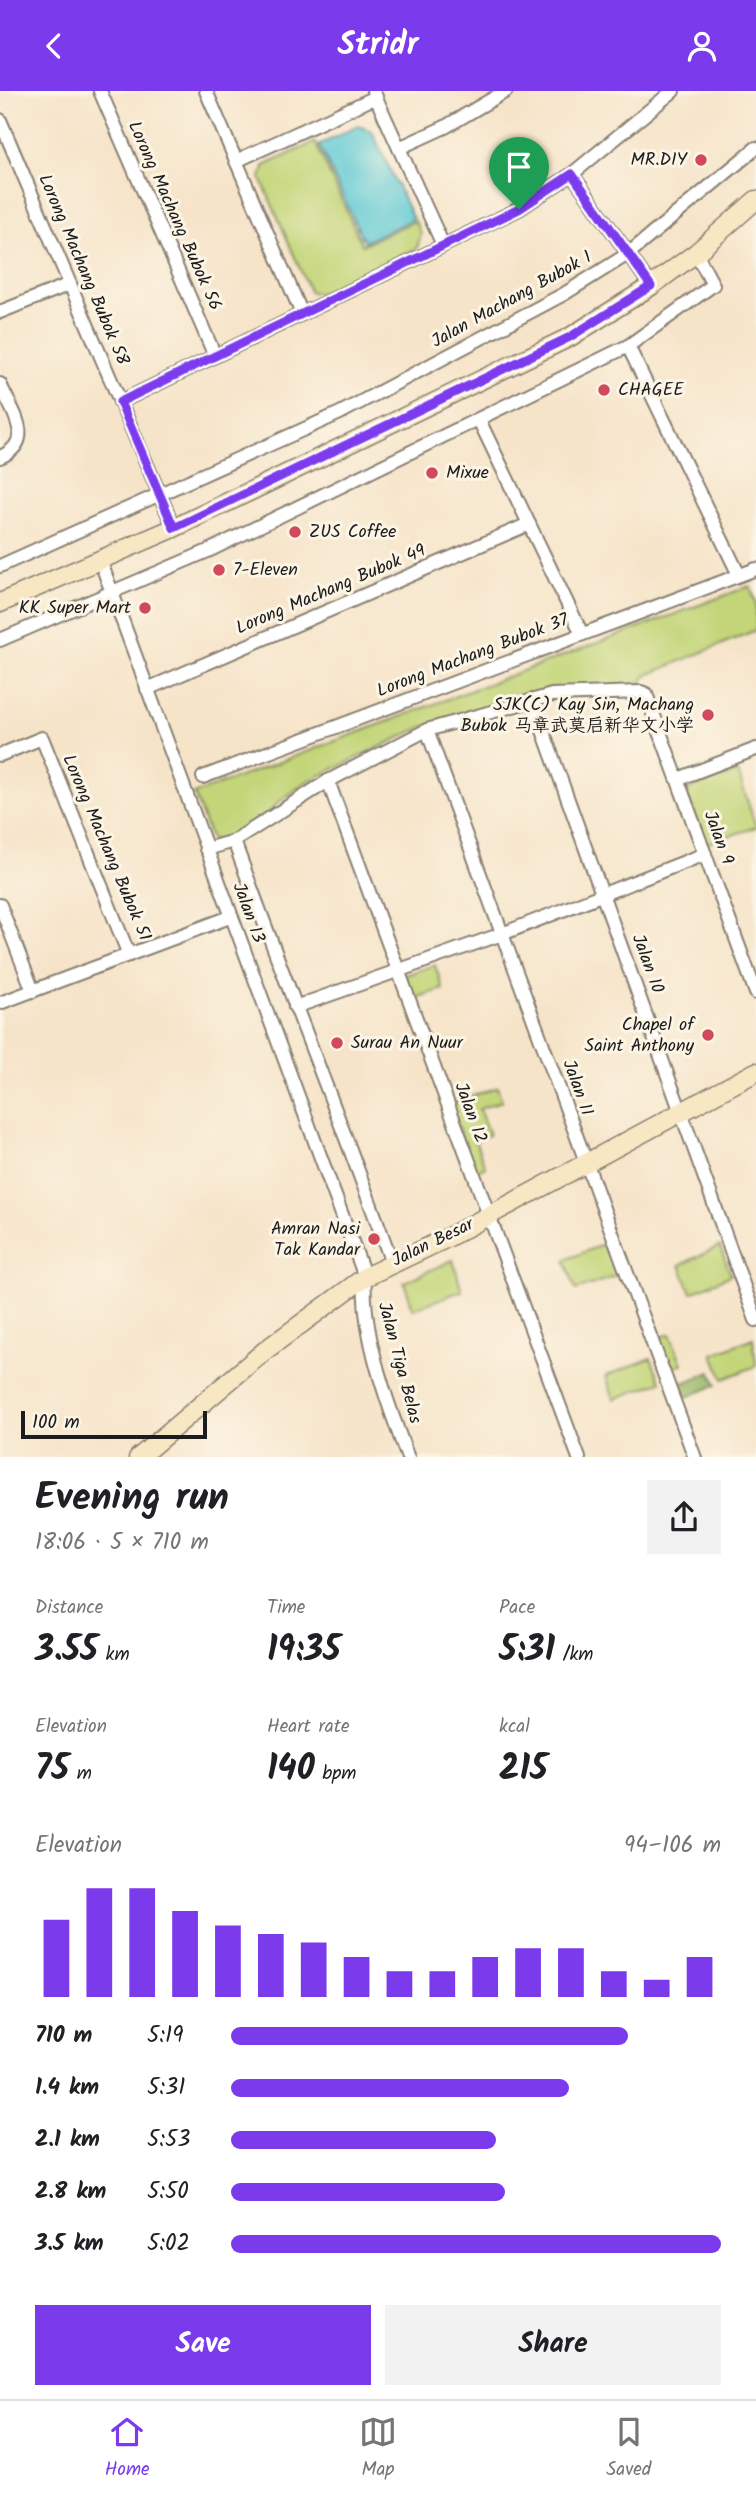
<!DOCTYPE html>
<meta charset="utf-8">
<style>
body{margin:0;font-family:Kalam,"LXGW WenKai TC",sans-serif;background:#f2f2f2;color:#202124;height:100vh;display:flex;flex-direction:column;font-size:26px;white-space:nowrap}
*{box-sizing:border-box;margin:0}
p{font-size:23px;color:#757577}
.icon{flex:none;width:38px;height:38px;fill:none;stroke:currentColor;stroke-width:2;stroke-linecap:round;stroke-linejoin:round}
.map{position:relative;height:1366px;overflow:hidden}
.panel{display:flex;flex-direction:column;background:#fff;flex:1}
.panel>*{flex:none}
.scale{position:absolute;left:21px;bottom:18px;width:186px;box-sizing:border-box;padding-left:7px;border:4px solid #1c1c1c;border-top:0;font-size:19px;line-height:24px;white-space:nowrap;color:#1c1c1c;-webkit-text-stroke:5px #fcf5e5;paint-order:stroke}
.pin{position:absolute;display:grid;place-items:center;width:60px;height:60px;color:#fff;margin:-72px -30px;border-radius:50% 50% 50% 0;rotate:-45deg;box-shadow:0 0 7px #0007}
.pin .icon{rotate:45deg}
.round{display:grid;place-items:center;flex:none;width:74px;height:74px;border-radius:0px;background:#f2f2f2}
.summary{display:flex;align-items:center;justify-content:space-between;height:119px;padding:0 35px}
h1{font-size:38px;font-weight:600;line-height:52px}
.metrics{display:grid;grid-template-columns:repeat(3,1fr);gap:10px;height:119px;padding:7px 35px}
.metrics div{display:grid;align-content:center}
.metrics b{font-size:35px;font-weight:600}
.metrics small{font-size:19px;font-weight:400}
.metrics p{font-size:19px}
.chart{height:196px;padding:14px 35px}
.chart p{display:flex;justify-content:space-between}
.chart svg{width:100%;height:126px;margin-top:7px;stroke:#7c3aed;stroke-width:6}
.cta{display:flex;gap:14px;margin-top:auto;padding:14px 35px}
.cta a{flex:1;height:80px;border-radius:0px;background:#7c3aed;color:#fff;font-size:28px;font-weight:600;line-height:80px;text-align:center}
.cta a+a{background:#f2f2f2;color:#202124}
ul{padding:0 35px;list-style:none;font-size:23px}
li{display:grid;grid-template-columns:112px 84px 1fr;align-items:center;height:52px}
li i{height:18px;border-radius:9px;background:#7c3aed}
header{display:flex;justify-content:space-between;align-items:center;height:91px;padding:0 35px;background:#7c3aed;color:#fff;font-size:32px;font-weight:600}
.dock{display:flex;justify-content:space-around;align-items:center;height:98px;border-top:2px solid #e0e0e0;background:#fff;font-size:19px;color:#757577}
.dock a{display:grid;justify-items:center;gap:4px}
.dock .active{color:#7c3aed}
.map>svg:first-child{display:block}
.green{fill:#c3d578;stroke:#70784a;stroke-width:2}
.forest{fill:#9ab668;stroke:#5b6942;stroke-width:2}
.water{fill:#5dc9d4;stroke:#3c7278;stroke-width:2}
.lines{fill:none;stroke-linecap:round;stroke-linejoin:round}
.minor-casing{stroke:#898072;stroke-width:16}
.secondary-casing{stroke:#898072;stroke-width:21}
.minor{stroke:#fff;stroke-width:12}
.secondary{stroke:#f8e7c3;stroke-width:18}
.route-casing{stroke:#fff;stroke-width:14}
.route{stroke:#7c3aed;stroke-width:9}
.poi-dot{fill:#d1495b;stroke:#fcf5e5;stroke-width:2.5}
.labels{text-anchor:middle;dominant-baseline:central;stroke-width:6;stroke-linejoin:round;paint-order:stroke}
.poi-label{font-size:18px;fill:#1c1c1c;stroke:#fcf5e5;text-anchor:end}
.street-label{font-size:18px;fill:#1c1c1c;stroke:#fcf5e5}
</style>
<header><svg class="icon" aria-label="back" viewBox="0 0 24 24"><path d="M15 5l-7 7 7 7"/></svg>Stridr<svg class="icon" aria-label="person" viewBox="0 0 24 24"><circle cx="12" cy="8" r="4"/><path d="M4 21q1-7 8-7t8 7"/></svg></header>
<div class="map">
<svg width="756" height="1367" viewBox="0 0 756 1367">
<rect width="100%" height="100%" fill="#fcf5e5"/>
<filter id="ink" filterUnits="userSpaceOnUse"><feTurbulence type="fractalNoise" baseFrequency=".0143" numOctaves="2"/><feDisplacementMap in="SourceGraphic" scale="14" xChannelSelector="R" yChannelSelector="G"/><feConvolveMatrix kernelMatrix="1 2 1 2 8 2 1 2 1" color-interpolation-filters="sRGB"/></filter>
<filter id="wash" filterUnits="userSpaceOnUse"><feTurbulence type="fractalNoise" baseFrequency=".00686" numOctaves="4" result="noise"/><feDisplacementMap in="SourceGraphic" scale="28" xChannelSelector="R" yChannelSelector="G"/><feGaussianBlur stdDeviation="1.57" result="paint"/><feColorMatrix in="noise" values="0 0 0 0 0 0 0 0 0 0 0 0 0 0 0 0 0 1.4 0 .05"/><feComposite in="paint" operator="in"/></filter>
<g filter="url(#wash)">
<rect width="100%" height="100%" fill="#f6e4c9"/>
<!-- green -->
<g class="green">
<path d="M315 51 362 154 415 130 421 143 417 157 326 203 310 201 261 88 264 75Z"/>
<path d="M750 495 756 512V539L647 584 639 593 586 599 548 598 420 637 306 691 279 711 254 737 220 752 211 749 194 703Z"/>
<path d="M738 681 756 736 705 753 686 699Z"/>
<path d="M435 874 443 898 413 908 405 884Z"/>
<path d="M497 996 502 1010 479 1018 489 1044 475 1049 485 1076 474 1080 450 1013Z"/>
<path d="M608 1151 619 1184 576 1199 565 1169Z"/>
<path d="M720 1155 731 1184 691 1202 680 1174Z"/>
<path d="M453 1169 462 1200 413 1218 404 1191Z"/>
<path d="M670 1243 682 1273 668 1279 656 1248Z"/>
<path d="M753 1247 756 1275 723 1288 713 1263Z"/>
<path d="M651 1267 661 1291 614 1308 606 1285Z"/>
</g>
<!-- forest -->
<path class="forest" d="M711 1281 716 1294 680 1309 674 1295Z"/>
<!-- water -->
<path class="water" d="M358 35 372 40 413 128 364 151 319 54Z"/>
</g>
<g filter="url(#ink)">
<g class="lines">
<defs>
<g id="minor">
<path d="M100 0 215 265"/>
<path d="M206 0 302 223"/>
<path d="M373 0 443 154"/>
<path d="M0 29 174 437"/>
<path d="M399 57 445 36 506 0"/>
<path d="M236 70 376 6"/>
<path d="M572 83 651 195"/>
<path d="M0 221 70 193"/>
<path d="M628 255 739 484"/>
<path d="M0 293C12 321 37 350 0 366"/>
<path d="M120 311 519 118 572 83 673 0"/>
<path d="M479 329 582 543"/>
<path d="M100 469 365 1186C361 1242 388 1314 408 1367"/>
<path d="M0 475 340 322 564 203 628 163 756 57"/>
<path d="M0 549 208 460 628 255 713 194 696 162"/>
<path d="M147 598 529 433"/>
<path d="M532 609 756 1229"/>
<path d="M427 639 695 1367"/>
<path d="M0 664 42 647 129 864"/>
<path d="M203 686 756 478"/>
<path d="M678 688 756 658"/>
<path d="M328 690 579 1367"/>
<path d="M234 750C285 891 341 1030 392 1172"/>
<path d="M206 758 234 750 328 690 427 639 552 604 641 601 646 603 756 902"/>
<path d="M0 814 33 900"/>
<path d="M0 912 230 826"/>
<path d="M295 916 502 843 705 763"/>
</g>
<g id="secondary">
<path d="M0 512 174 437 570 246 651 195 696 162 756 109"/>
<path d="M138 1367 267 1258 365 1186 447 1147 756 981"/>
</g>
</defs>
<!-- minor casing -->
<use href="#minor" class="minor-casing"/>
<!-- secondary casing -->
<use href="#secondary" class="secondary-casing"/>
<!-- minor -->
<use href="#minor" class="minor"/>
<!-- secondary -->
<use href="#secondary" class="secondary"/>
</g>
</g>
<g class="lines" filter="url(#ink)">
<defs>
<path id="route" d="M572 83 651 195 570 246 174 437 120 311 519 118Z"/>
</defs>
<!-- route casing -->
<use href="#route" class="route-casing"/>
<!-- route -->
<use href="#route" class="route"/>
</g>
<!-- markers -->
<g class="poi-dot">
<circle cx="701" cy="69" r="7"/>
<circle cx="604" cy="299" r="7"/>
<circle cx="432" cy="382" r="7"/>
<circle cx="295" cy="441" r="7"/>
<circle cx="219" cy="479" r="7"/>
<circle cx="145" cy="517" r="7"/>
<circle cx="708" cy="624" r="7"/>
<circle cx="708" cy="944" r="7"/>
<circle cx="337" cy="952" r="7"/>
<circle cx="374" cy="1148" r="7"/>
</g>
<g class="labels">
<!-- poi labels -->
<g class="poi-label">
<text x="687" y="69">MR.DIY</text>
<text x="618" y="299" text-anchor="start">CHAGEE</text>
<text x="446" y="382" text-anchor="start">Mixue</text>
<text x="309" y="441" text-anchor="start">ZUS Coffee</text>
<text x="233" y="479" text-anchor="start">7-Eleven</text>
<text x="131" y="517">KK Super Mart</text>
<text x="694" y="614">SJK(C) Kay Sin, Machang<tspan x="694" dy="21">Bubok 马章武莫启新华文小学</tspan></text>
<text x="694" y="934">Chapel of<tspan x="694" dy="21">Saint Anthony</tspan></text>
<text x="351" y="952" text-anchor="start">Surau An Nuur</text>
<text x="360" y="1138">Amran Nasi<tspan x="360" dy="21">Tak Kandar</tspan></text>
</g>
<!-- street labels -->
<g class="street-label">
<text transform="translate(174 125) rotate(66)">Lorong Machang Bubok 56</text>
<text transform="translate(83 179) rotate(67)">Lorong Machang Bubok 58</text>
<text transform="translate(512 209) rotate(-29)">Jalan Machang Bubok 1</text>
<text transform="translate(331 499) rotate(-23)">Lorong Machang Bubok 49</text>
<text transform="translate(473 565) rotate(-21)">Lorong Machang Bubok 37</text>
<text transform="translate(718 747) rotate(70)">Jalan 9</text>
<text transform="translate(106 757) rotate(67)">Lorong Machang Bubok 51</text>
<text transform="translate(248 822) rotate(70)">Jalan 13</text>
<text transform="translate(647 873) rotate(70)">Jalan 10</text>
<text transform="translate(577 997) rotate(70)">Jalan 11</text>
<text transform="translate(470 1022) rotate(70)">Jalan 12</text>
<text transform="translate(433 1152) rotate(-26)">Jalan Besar</text>
<text transform="translate(399 1272) rotate(75)">Jalan Tiga Belas</text>
</g>
</g>
</svg>
<div class="scale">100 m</div>
<div class="pin" style="left:519px;top:118px;background:#1e9e55"><svg class="icon" aria-label="arrive" viewBox="0 0 24 24"><path d="M6 21V4h12l-3 4 3 4H6"/></svg></div>
</div>
<section class="panel">
<div class="summary"><div><h1>Evening run</h1><p>18:06 · 5 × 710 m</p></div><a class="round"><svg class="icon" aria-label="share" viewBox="0 0 24 24"><path d="M12 15V3M7 8l5-5 5 5M5 13v7h14v-7"/></svg></a></div>
<div class="metrics">
<div><p>Distance</p><b>3.55<small> km</small></b></div>
<div><p>Time</p><b>19:35</b></div>
<div><p>Pace</p><b>5:31<small> /km</small></b></div>
</div>
<div class="metrics">
<div><p>Elevation</p><b>75<small> m</small></b></div>
<div><p>Heart rate</p><b>140<small> bpm</small></b></div>
<div><p>kcal</p><b>215</b></div>
</div>
<div class="chart"><p><span>Elevation</span>94–106 m</p>
<svg viewBox="0 0 160 44" preserveAspectRatio="none"><path d="M5 44V17M15 44V6M25 44V6M35 44V14M45 44V19M55 44V22M65 44V25M75 44V30M85 44V35M95 44V35M105 44V30M115 44V27M125 44V27M135 44V35M145 44V38M155 44V30"/></svg>
</div>
<ul>
<li><b>710 m</b>5:19<i style="width:81%"></i></li>
<li><b>1.4 km</b>5:31<i style="width:69%"></i></li>
<li><b>2.1 km</b>5:53<i style="width:54%"></i></li>
<li><b>2.8 km</b>5:50<i style="width:56%"></i></li>
<li><b>3.5 km</b>5:02<i style="width:100%"></i></li>
</ul>
<div class="cta"><a>Save</a><a>Share</a></div>
</section>
<nav class="dock">
<a class="active"><svg class="icon" aria-label="home" viewBox="0 0 24 24"><path d="M3 11l9-7 9 7M6 9v11h12V9"/></svg>Home</a>
<a><svg class="icon" aria-label="map" viewBox="0 0 24 24"><path d="M3 6l6-2 6 2 6-2v14l-6 2-6-2-6 2zM9 4v14M15 6v14"/></svg>Map</a>
<a><svg class="icon" aria-label="saved" viewBox="0 0 24 24"><path d="M7 4h10v16l-5-4-5 4z"/></svg>Saved</a>
</nav>
